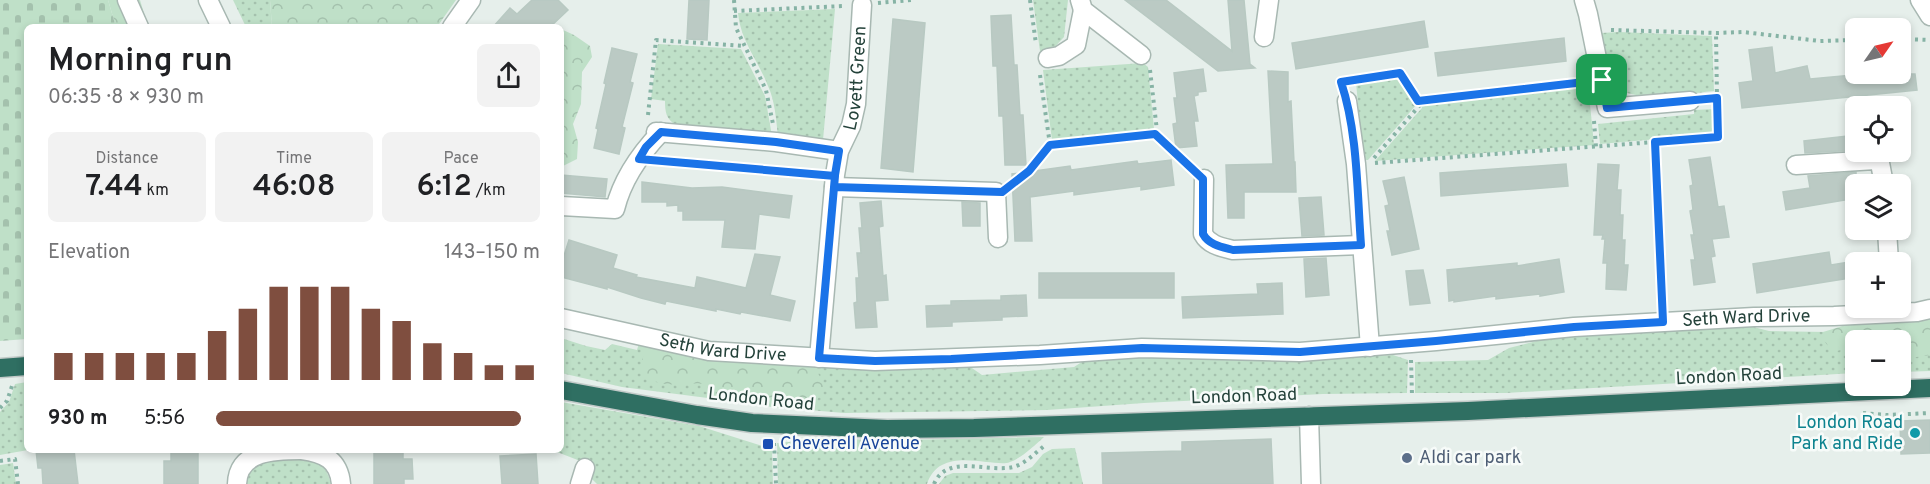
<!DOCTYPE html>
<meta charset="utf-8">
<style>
body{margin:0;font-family:Overpass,sans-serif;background:#f2f2f2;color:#202124;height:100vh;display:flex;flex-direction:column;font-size:22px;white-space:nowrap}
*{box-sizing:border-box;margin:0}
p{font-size:20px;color:#757577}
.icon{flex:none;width:33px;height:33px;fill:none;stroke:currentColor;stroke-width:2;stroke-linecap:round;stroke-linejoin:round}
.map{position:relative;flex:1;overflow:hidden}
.panel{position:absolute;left:24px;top:24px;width:540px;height:429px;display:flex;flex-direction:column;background:#fff;border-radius:9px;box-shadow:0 3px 9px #0003}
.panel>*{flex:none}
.needle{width:39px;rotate:56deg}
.controls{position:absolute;left:1845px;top:18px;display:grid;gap:12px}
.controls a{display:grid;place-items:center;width:66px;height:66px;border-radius:9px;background:#fff;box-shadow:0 3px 9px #0003;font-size:30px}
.pin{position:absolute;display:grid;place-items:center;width:51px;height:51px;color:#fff;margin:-26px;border-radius:12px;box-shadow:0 3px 9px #0006}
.round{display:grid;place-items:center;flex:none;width:63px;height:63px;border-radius:9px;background:#f2f2f2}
.head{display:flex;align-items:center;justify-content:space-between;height:102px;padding:0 24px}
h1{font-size:33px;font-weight:600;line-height:45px}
.figures{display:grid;grid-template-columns:repeat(3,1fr);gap:9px;height:102px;padding:6px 24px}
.figures div{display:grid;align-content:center;border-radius:9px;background:#f2f2f2;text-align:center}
.figures b{font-size:30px;font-weight:600}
.figures small{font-size:16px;font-weight:400}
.figures p{font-size:16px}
.chart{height:168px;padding:12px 24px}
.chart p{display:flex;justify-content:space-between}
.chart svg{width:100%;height:108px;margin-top:6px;stroke:#7f4e3f;stroke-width:6}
ul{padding:0 24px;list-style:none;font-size:20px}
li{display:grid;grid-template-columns:96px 72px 1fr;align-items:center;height:45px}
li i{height:15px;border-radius:8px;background:#7f4e3f}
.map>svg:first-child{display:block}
.grass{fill:url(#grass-dots)}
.forest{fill:url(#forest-crowns)}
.cemetery{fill:url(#cemetery-stones)}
.building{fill:#bbcac4;stroke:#b8c9c2;stroke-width:1.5}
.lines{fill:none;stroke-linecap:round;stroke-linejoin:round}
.minor-casing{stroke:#a8b8b2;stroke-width:21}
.highway-casing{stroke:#c2cac8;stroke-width:21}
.path{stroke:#86b3a5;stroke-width:4;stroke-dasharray:3 4.5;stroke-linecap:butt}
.minor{stroke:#fff;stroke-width:18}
.highway{stroke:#2f6f62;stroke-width:18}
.route-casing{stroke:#fff;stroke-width:12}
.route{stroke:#1a73e8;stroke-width:8}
.culture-dot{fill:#0f9aa8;stroke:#f7fbf9;stroke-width:2}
.transit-dot{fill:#1a4fb4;stroke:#f7fbf9;stroke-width:2}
.service-dot{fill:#5c6f8a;stroke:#f7fbf9;stroke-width:2}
.labels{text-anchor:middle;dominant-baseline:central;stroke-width:5;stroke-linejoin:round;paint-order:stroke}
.street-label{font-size:18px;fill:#24423a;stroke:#f7fbf9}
.culture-label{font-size:18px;fill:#0d838f;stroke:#f7fbf9;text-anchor:end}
.transit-label{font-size:18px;fill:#164399;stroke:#f7fbf9;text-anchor:start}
.service-label{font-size:18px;fill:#4e5e75;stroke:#f7fbf9;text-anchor:start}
</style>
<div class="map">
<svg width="1930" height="484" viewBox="0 0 1930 484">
<defs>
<pattern id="grass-dots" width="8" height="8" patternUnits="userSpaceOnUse" patternTransform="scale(1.5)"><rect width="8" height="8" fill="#bfe0c8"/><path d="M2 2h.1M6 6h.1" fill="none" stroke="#a4c1ad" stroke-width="1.8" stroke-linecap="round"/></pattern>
<pattern id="forest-crowns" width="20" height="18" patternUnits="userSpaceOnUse" patternTransform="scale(1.5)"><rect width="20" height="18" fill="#bfe0c8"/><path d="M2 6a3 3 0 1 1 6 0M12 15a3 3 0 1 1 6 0" fill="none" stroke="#a4c1ad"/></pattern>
<pattern id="cemetery-stones" width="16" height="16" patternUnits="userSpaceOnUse" patternTransform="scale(1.5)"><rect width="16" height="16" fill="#bfe0c8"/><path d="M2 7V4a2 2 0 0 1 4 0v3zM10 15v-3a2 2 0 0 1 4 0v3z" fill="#a4c1ad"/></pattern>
</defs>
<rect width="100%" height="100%" fill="#e6efeb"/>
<!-- grass -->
<g class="grass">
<path d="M233 0H270L272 27H246Z"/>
<path d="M1033 0H1068L1064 37 1052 50 1040 51Z"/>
<path d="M835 9 823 140 778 136C776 119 775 101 768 86 758 60 741 42 738 13Z"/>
<path d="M1619 32 1712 36 1714 91C1691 93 1620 107 1609 79 1604 65 1604 48 1601 33Z"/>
<path d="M658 44 741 49 765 96 772 136 676 125C666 119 665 112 665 101L651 99Z"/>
<path d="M1143 63 1148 67 1154 129 1152 132 1057 142 1052 140 1043 70Z"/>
<path d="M1399 76 1417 104 1368 160H1363L1356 82Z"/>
<path d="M1588 84 1594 145 1375 161 1422 108 1421 104Z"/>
<path d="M1715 109V134L1600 144 1598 124 1694 114V110Z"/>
<path d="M1930 316V371L1901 372 1900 340H1856L1855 373 1506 393H1415V362L1488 360 1509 348 1548 338 1742 324 1769 331 1828 332 1849 324Z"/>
<path d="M561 338 586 346 605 350 612 344 637 350 639 343C671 350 702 358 734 362 812 370 891 366 969 366L982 375 1074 367 1088 358 1146 356 1319 359 1393 355 1408 360 1407 393 1323 394 1144 403 1047 410 844 413 786 408 622 387 561 373Z"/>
<path d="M27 382 28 450 0 455V412L9 402 15 384Z"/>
<path d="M561 402 699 426 772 449 773 484H597L592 479 593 466 552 450H561Z"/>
<path d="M1044 437C1035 445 1022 458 1010 462 1003 465 994 462 986 462 962 459 936 457 927 484H778L777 443 820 439 906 440Z"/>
<path d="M1075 448 1083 484H939L945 476 953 473H1019L1032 467 1043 454 1052 449Z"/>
<path d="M307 458C322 462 327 469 331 484H243L248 471 260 461Z"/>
<path d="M13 463 16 484H0V465Z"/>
</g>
<!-- forest -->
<g class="forest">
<path d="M108 0H140L148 27H116Z"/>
<path d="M270 0H456L437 27H272Z"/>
<path d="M561 29 574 35 590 46 592 57 582 72 581 104 573 124 578 142 577 159 561 167Z"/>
<path d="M1930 316V355L1910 358 1901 357 1900 340H1856L1855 346 1837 351C1827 346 1823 343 1823 332L1849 324Z"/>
<path d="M651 346C705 358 758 364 814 366L824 384C816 419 785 408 759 405 751 404 738 404 732 400 723 395 719 388 709 385 682 379 659 395 641 368 642 358 643 353 651 346Z"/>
</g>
<!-- cemetery -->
<path class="cemetery" d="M0 0H108L116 27H27V339L0 341Z"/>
<!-- building -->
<g class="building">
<path d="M532 0H558L568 10 550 27H493L510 8 517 14Z"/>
<path d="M689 0H709L707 40 687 39Z"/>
<path d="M1125 0H1166L1232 51 1228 0H1244L1250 64 1255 68 1218 71Z"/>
<path d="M1011 15 1014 65H1017L1020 115H1023L1026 165H1005L1003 116H999L997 66H993L991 16Z"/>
<path d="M893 19 925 23 913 172 881 168Z"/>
<path d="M1424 21 1428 47 1296 69 1292 43Z"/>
<path d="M1564 38 1566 61 1438 76 1435 53Z"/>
<path d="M1772 47 1775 73 1807 66 1810 79 1864 74H1915L1917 90 1742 108 1739 83 1753 81 1749 50Z"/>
<path d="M612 48 637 54 630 82 633 83 622 127 625 128 619 154 594 148 598 129 596 128 606 84 604 83Z"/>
<path d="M1203 69 1206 91 1198 92V95L1194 96 1198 121H1194L1197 146 1176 148 1173 124 1177 123 1174 98H1177L1174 73Z"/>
<path d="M1268 71 1288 72V102L1291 101 1294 162H1295L1296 192H1244V218H1228L1226 165 1273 164Z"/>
<path d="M1856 135V150L1805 153 1804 141Z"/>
<path d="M1710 157 1718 207 1724 206 1729 237 1712 239 1715 256 1711 257 1715 282 1694 285 1691 260H1695L1691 235H1694L1690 211 1693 210 1690 186 1693 185 1689 160Z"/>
<path d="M1171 160 1174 185 1141 190V186L1074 195V191L1030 197 1032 241H1015L1012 174 1070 166 1071 170 1137 161 1138 164Z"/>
<path d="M1566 164 1568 186 1441 196 1440 173Z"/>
<path d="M1598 164 1619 165 1617 190H1621L1620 215H1623L1622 240H1625L1624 265H1628L1626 290 1606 289 1607 263H1603L1605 239H1602L1603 235H1594Z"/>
<path d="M1856 172V198L1786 210 1783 192 1810 188 1808 176Z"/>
<path d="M561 175 607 179 605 197 561 193Z"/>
<path d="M1404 177 1419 249 1392 255 1387 231H1390L1385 206 1389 205 1383 181Z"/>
<path d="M642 182 692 188 722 187 792 196 789 218 759 214 755 249 722 247 725 220H683V211H678V205L667 206V202H642Z"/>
<path d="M1321 197 1324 235 1302 236 1299 198Z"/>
<path d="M881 201 883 226 879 227 883 276 886 275 888 300 875 301 877 327 856 328 854 303 857 302 856 278H859L857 253H861L859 228H862L860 203Z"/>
<path d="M962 202 980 203V226H963Z"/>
<path d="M569 240 617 255 613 268 637 275 636 277 695 288 697 277 746 288 755 254 780 257 770 295 795 301 790 321 741 312 740 314 716 309V311L666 301 665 304 641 298 607 287V289L561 277V265Z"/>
<path d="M1829 252 1831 265 1856 261V277L1757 293 1753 264Z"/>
<path d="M1326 258 1329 295 1306 297 1304 259Z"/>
<path d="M1559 259 1564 292 1540 296V294L1496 299V296L1454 302V300L1449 301 1447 270 1517 263V266Z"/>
<path d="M1423 270 1430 303 1410 305 1406 271Z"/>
<rect x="1039" y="273" width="135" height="25"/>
<path d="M1282 283 1283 314 1183 318 1182 297 1258 294 1257 284Z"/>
<path d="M1026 295 1027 316 1002 317V320L952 322V326L927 327 926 306 951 305V301L1001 300V296Z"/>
<path d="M1930 420V453L1901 454 1900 421Z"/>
<path d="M1271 439 1273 484H1103L1102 453 1182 451V442Z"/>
<path d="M36 450H74L78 484H43L42 468H38Z"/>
<path d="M171 450H198V484H164V461H171Z"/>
<path d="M374 450H403V459H412L413 479H404V484H374Z"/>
<path d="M536 454 538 484H502L500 456Z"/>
</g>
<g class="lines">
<defs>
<g id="minor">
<path d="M127 0 139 27"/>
<path d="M208 0 221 27"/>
<path d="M1080 0 1083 10 1141 55"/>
<path d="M1584 0 1588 14 1607 108 1690 101"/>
<path d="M1920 0 1930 16"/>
<path d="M452 27 471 0"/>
<path d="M1264 37 1269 0"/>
<path d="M1048 58 1059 56 1076 45 1083 10"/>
<path d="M1347 101 1356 164 1370 347"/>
<path d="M656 132 776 142 839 151"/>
<path d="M1796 165 1875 160 1880 163 1884 184"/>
<path d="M1204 179 1203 234C1209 245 1221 247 1233 250L1361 245"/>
<path d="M834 187 996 192 998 238"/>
<path d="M561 206 615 209C622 180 640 154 661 132"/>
<path d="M1887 230 1889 262"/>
<path id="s1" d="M561 318 709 351 875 361 1040 355 1142 348 1300 352 1436 341 1574 327 1754 317 1834 316 1917 312 1930 309"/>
<path id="s2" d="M819 358 835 175 839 151 851 126 856 104 862 5"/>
<path d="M1309 416 1311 484"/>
<path d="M302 450C324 453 339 460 341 484"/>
<path d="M237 484C238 450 276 450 301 450"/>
<path d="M580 484 585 468"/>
</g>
<g id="highway">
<path d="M0 368 27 366"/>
<path d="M561 390 697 415 752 423 887 429 974 428 1468 411 1930 388"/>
</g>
</defs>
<!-- minor casing -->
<use href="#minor" class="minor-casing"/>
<!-- highway casing -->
<use href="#highway" class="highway-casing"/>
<!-- path -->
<g class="path">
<path d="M734 0 736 28 766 90 773 124"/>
<path d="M1030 0 1036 44"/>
<path d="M878 3 912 0"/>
<path d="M734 11 844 6"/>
<path d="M1611 30 1716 33 1743 32 1820 41 1856 40"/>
<path d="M1900 39 1930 40"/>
<path d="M1150 70 1157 131 1155 134 1192 168"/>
<path d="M1040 75 1050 145 1155 134"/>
<path d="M1348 81 1400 73 1420 105 1374 158"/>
<path d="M1708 99 1717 98 1716 33"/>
<path d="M1418 101 1584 82"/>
<path d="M648 115 656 40 744 46"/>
<path d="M1594 121 1596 147"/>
<path d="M662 161 816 174"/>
<path d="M1375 163 1655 142"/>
<path d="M1011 185 1029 171 1050 145"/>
<path d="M1662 304 1655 142 1718 137 1717 98"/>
<path d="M1411 360 1412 395"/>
<path d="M0 408 7 401 12 386"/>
<path d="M1863 413 1887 415 1930 413"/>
<path d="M774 443 776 484"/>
<path d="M0 461 15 459 18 484"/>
<path d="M934 484C947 453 988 473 1013 467 1025 464 1034 454 1044 446"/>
</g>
<!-- minor -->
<use href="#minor" class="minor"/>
<!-- highway -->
<use href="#highway" class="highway"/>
</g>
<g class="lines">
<defs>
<path id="route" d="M1602 80 1418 101 1400 73 1341 82C1358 133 1357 192 1361 245L1233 250C1222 247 1209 245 1203 234V179L1155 134 1050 145 1029 171 1002 192 834 187 835 176 639 159 646 147 661 132 776 142 839 151 835 175V176C830 237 824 297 819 358L875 361 951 359 1142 348 1300 352 1436 341 1574 327 1663 322 1655 142 1718 137 1717 98 1607 108 1602 80"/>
</defs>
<!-- route casing -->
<use href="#route" class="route-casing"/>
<!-- route -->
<use href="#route" class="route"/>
</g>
<!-- markers -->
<circle class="culture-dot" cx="1915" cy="433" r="6"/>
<rect class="transit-dot" x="762" y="438" width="12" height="12" rx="3"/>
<circle class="service-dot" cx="1407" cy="458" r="6"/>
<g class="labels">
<!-- street labels -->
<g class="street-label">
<text stroke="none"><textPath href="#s2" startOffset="284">Lovett Green</textPath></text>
<text stroke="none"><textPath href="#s1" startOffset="1191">Seth Ward Drive</textPath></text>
<text stroke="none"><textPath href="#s1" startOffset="165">Seth Ward Drive</textPath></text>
<text transform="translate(1729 377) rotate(-3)">London Road</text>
<text transform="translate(1244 397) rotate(-2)">London Road</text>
<text transform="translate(761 400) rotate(6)">London Road</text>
</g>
<!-- culture labels -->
<g class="culture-label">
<text x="1903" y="423">London Road<tspan x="1903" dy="21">Park and Ride</tspan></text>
</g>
<!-- transit labels -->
<g class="transit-label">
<text x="780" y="444">Cheverell Avenue</text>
</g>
<!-- service labels -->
<g class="service-label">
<text x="1419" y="458">Aldi car park</text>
</g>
</g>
</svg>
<div class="controls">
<a><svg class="needle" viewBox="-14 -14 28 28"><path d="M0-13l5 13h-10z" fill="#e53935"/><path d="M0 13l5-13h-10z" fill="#757577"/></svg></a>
<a><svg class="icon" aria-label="locate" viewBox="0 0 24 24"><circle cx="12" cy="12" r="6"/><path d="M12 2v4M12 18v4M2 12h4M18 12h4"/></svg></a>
<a><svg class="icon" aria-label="layers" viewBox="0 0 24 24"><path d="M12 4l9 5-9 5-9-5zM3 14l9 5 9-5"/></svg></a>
<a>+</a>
<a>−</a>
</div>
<div class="pin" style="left:1602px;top:80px;background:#1e9e55"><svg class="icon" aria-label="arrive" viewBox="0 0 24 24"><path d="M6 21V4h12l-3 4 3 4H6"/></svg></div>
<section class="panel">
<div class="head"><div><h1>Morning run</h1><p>06:35 · 8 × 930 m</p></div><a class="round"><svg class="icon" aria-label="share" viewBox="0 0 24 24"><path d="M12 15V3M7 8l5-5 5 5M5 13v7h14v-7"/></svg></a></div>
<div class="figures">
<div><p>Distance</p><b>7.44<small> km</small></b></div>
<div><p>Time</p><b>46:08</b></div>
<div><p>Pace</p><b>6:12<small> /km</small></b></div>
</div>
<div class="chart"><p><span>Elevation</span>143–150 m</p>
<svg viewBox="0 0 160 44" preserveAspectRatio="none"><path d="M5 44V33M15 44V33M25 44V33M35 44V33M45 44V33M55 44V24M65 44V15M75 44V6M85 44V6M95 44V6M105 44V15M115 44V20M125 44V29M135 44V33M145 44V38M155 44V38"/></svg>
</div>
<ul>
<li><b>930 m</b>5:56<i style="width:94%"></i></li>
</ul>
</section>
</div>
